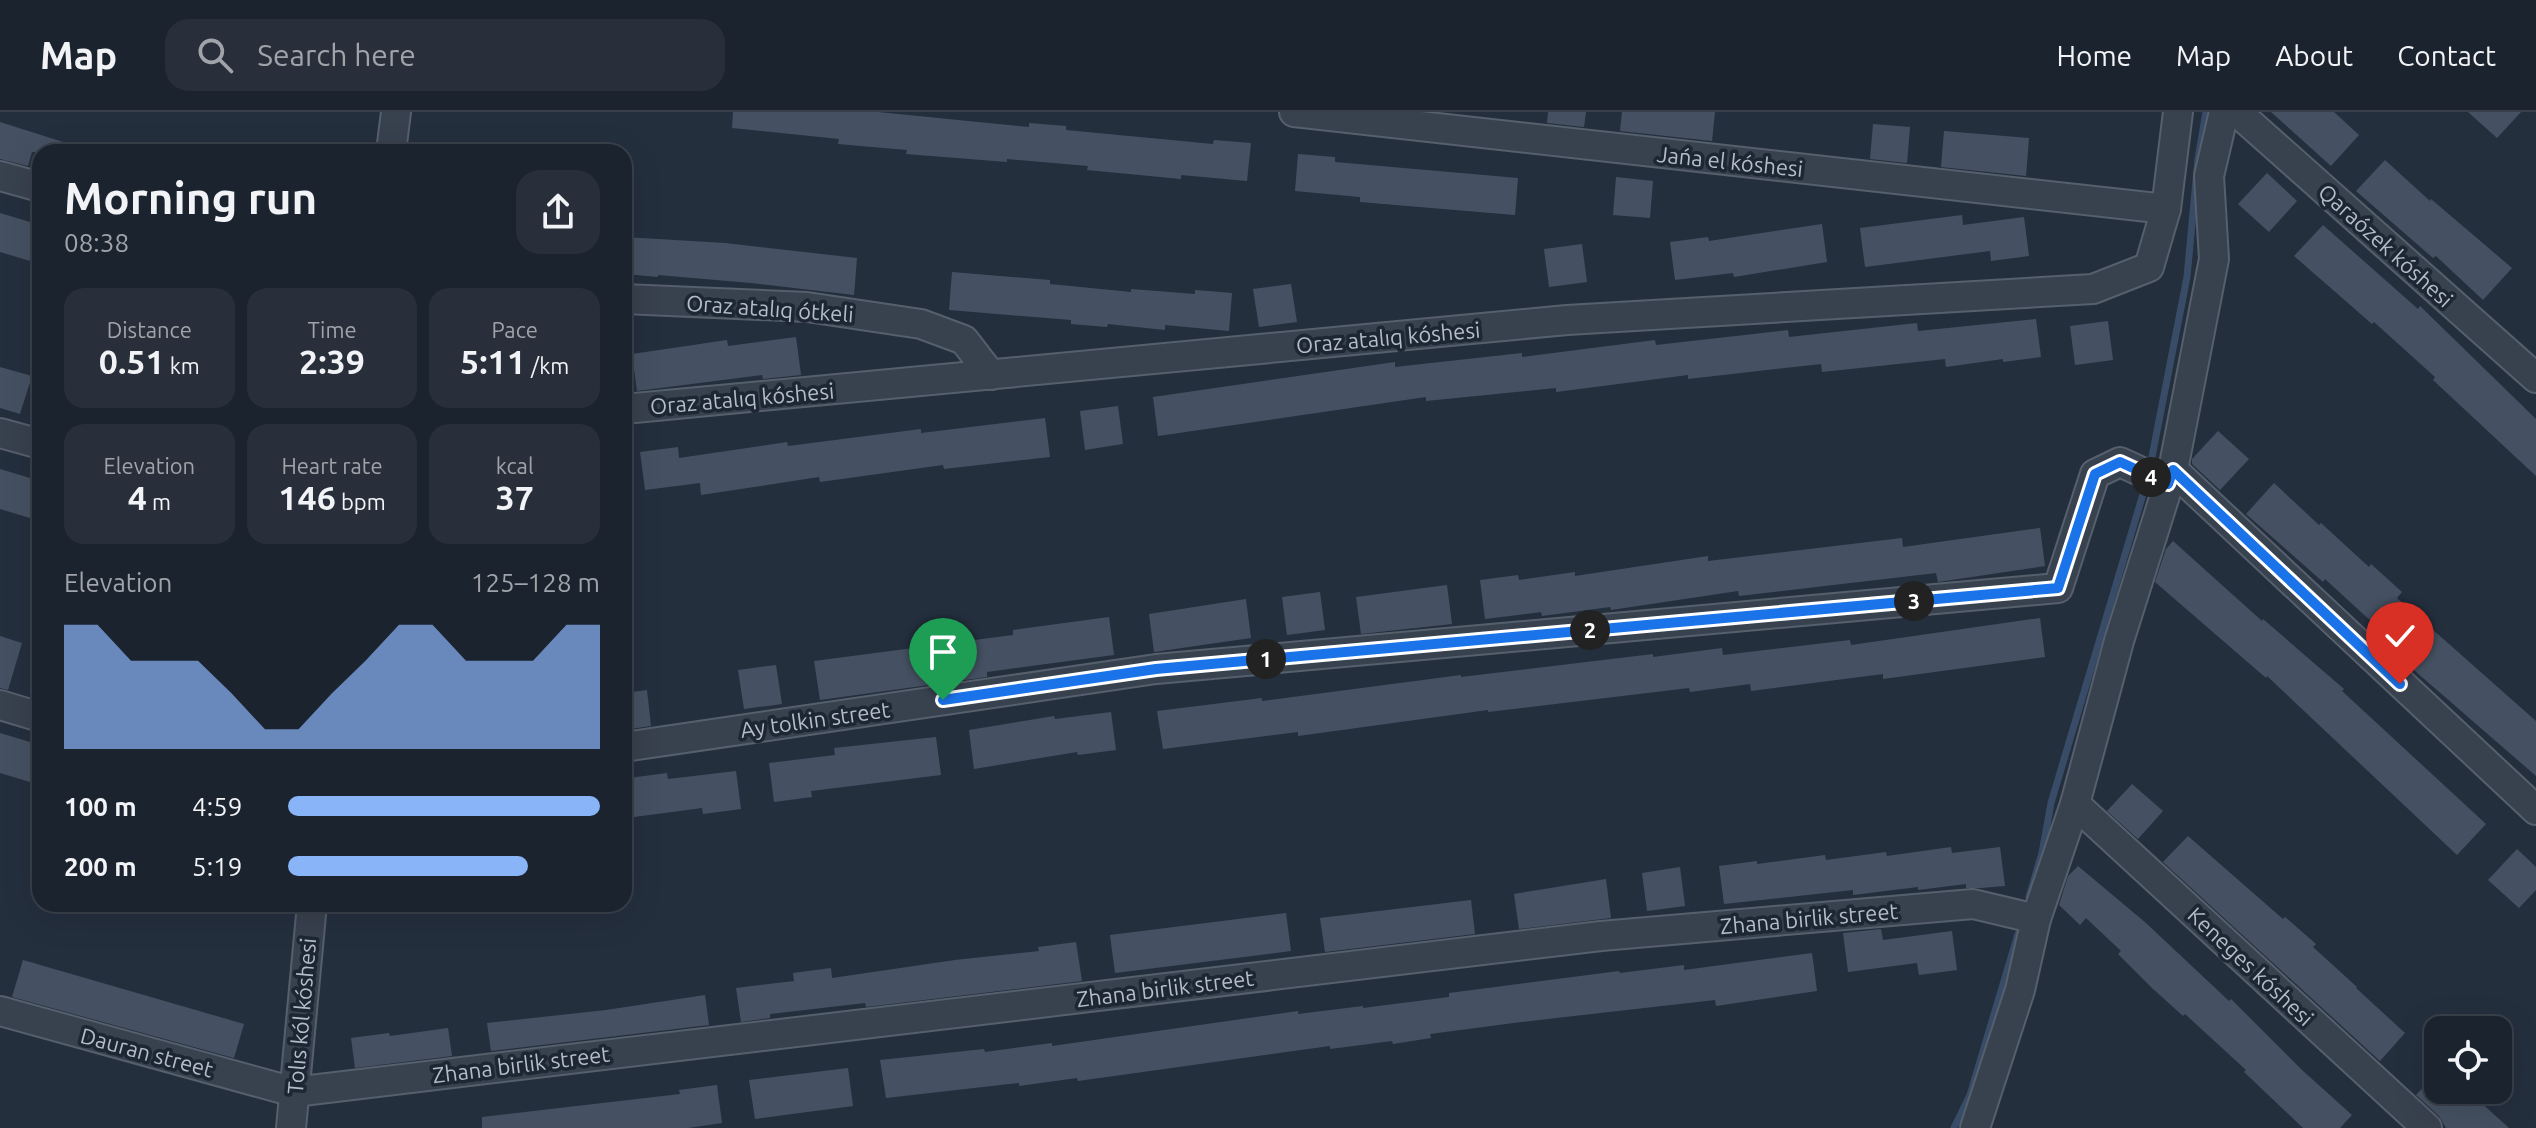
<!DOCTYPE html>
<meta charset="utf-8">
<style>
body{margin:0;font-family:Ubuntu,sans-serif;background:#282f3a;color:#f1f3f6;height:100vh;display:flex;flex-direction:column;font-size:30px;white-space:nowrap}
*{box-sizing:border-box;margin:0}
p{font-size:26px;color:#a0a4aa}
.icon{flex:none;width:44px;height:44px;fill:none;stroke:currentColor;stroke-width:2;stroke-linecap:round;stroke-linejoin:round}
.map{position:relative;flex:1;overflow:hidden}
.drawer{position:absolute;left:32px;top:32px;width:600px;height:768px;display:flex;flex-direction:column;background:#1b232e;border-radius:24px;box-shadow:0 8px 32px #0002,0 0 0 2px #39404a}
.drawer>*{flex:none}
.fabs{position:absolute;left:2424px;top:904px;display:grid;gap:16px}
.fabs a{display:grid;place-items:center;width:88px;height:88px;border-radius:16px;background:#1b232e;box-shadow:0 8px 32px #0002,0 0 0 2px #39404a;font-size:40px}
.pin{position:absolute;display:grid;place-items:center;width:68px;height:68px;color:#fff;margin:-82px -34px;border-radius:50% 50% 50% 0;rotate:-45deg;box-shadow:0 0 8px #0007}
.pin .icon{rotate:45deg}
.km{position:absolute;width:40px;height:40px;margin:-20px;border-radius:50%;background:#222;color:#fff;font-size:22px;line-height:40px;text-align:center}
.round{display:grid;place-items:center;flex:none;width:84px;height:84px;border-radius:24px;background:#282f3a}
.head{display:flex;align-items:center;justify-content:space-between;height:136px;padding:0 32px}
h1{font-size:44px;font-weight:700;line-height:60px}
.figures{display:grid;grid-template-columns:repeat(3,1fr);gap:12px;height:136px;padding:8px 32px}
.figures div{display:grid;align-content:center;border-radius:20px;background:#282f3a;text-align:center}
.figures b{font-size:34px;font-weight:700}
.figures small{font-size:22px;font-weight:400}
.figures p{font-size:22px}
.chart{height:224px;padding:16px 32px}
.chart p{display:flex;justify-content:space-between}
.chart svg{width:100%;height:144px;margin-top:8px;fill:#8ab4f8;opacity:.7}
ul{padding:0 32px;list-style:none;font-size:26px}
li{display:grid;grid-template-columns:128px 96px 1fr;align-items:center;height:60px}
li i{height:20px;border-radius:10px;background:#8ab4f8}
header{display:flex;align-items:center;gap:48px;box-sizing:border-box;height:112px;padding:0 40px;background:#1b232e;border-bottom:2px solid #39404a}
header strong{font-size:38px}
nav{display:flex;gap:44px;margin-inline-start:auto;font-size:28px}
.search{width:560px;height:72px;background:#282f3a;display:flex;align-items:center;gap:20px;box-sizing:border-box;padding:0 28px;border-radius:24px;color:#a0a4aa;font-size:30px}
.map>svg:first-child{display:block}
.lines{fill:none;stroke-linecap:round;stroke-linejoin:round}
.stream{stroke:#394c67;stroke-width:7}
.building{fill:#455162}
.minor-casing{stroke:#565f6c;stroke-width:32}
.minor{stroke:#38414e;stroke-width:28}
.route-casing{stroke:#fff;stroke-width:16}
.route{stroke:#1a73e8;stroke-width:10}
.labels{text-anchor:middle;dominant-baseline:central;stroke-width:7;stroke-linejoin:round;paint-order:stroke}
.street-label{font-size:22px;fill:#b4bcc9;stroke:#1d2633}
</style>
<header>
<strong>Map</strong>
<div class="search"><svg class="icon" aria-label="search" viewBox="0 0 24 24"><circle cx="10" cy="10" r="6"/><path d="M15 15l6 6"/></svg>Search here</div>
<nav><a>Home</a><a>Map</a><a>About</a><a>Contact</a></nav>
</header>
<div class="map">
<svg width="2536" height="1016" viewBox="0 0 2536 1016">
<rect width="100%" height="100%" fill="#242f3e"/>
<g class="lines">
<!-- stream -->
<g class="stream">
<path d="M2150 355 2187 165 2198 47 2206 0"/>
<path d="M2029 785 2042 741 2051 691 2146 372"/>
<path d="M1954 1016 1970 983 2018 822"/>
</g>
</g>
<!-- building -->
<g class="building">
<path d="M733 0H878L1029 15V11L1066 14V18L1213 32 1214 28 1251 31 1247 69 1181 63V67L1087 58 1088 54 1007 47V50L906 42 907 38 838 32 839 27 732 16Z"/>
<path d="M1548 0H1586L1584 15 1547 11Z"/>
<path d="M1622 0H1715L1712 29 1620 19Z"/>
<path d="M2271 0H2334L2359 23 2331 54Z"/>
<path d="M2468 0H2521L2497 26Z"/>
<path d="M0 10 82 36V40H32L28 54 0 47Z"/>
<path d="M1873 12 1910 15 1907 51 1870 47Z"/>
<path d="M1944 19 2029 26 2026 64 1941 55Z"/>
<path d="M1298 42 1335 45V50L1518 66 1515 103 1360 90V85L1295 79Z"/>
<path d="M2385 48 2430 89 2431 87 2512 156 2483 188 2436 144 2433 146 2356 79Z"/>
<path d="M2267 61 2297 89 2269 120 2238 92Z"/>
<path d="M1616 65 1653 69 1650 106 1613 103Z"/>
<path d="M0 101 40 113V152L0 140Z"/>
<path d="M1962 103 1963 113 2024 105 2029 144 1991 149 1990 139 1865 155 1860 116Z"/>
<path d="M1822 112 1827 150 1734 165 1733 161 1675 168 1670 130 1708 125 1709 129Z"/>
<path d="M2323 113 2418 197 2420 194 2536 307V364L2433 268 2435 265 2374 210 2372 212 2294 144Z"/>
<path d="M624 125 725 131 857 146 854 183 751 171 658 163V165L624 162Z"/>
<path d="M1582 132 1587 170 1549 175 1544 137Z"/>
<path d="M952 160 1050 168V172L1131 180V177L1195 182V178L1232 181 1229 219 1165 213V218L1108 212 1107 215 1071 212V208L949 198Z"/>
<path d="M1291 172 1297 210 1259 215 1253 177Z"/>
<path d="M2036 207 2041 245 2003 250V247L1946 255 1945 247 1822 260 1821 252 1688 267V263L1556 280V276L1426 289V285L1158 324 1153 285 1395 250V255L1522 241V245L1655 228 1656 233 1788 218 1789 225 1917 211 1918 219Z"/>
<path d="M2108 209 2113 248 2075 253 2070 214Z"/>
<path d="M796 225 801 263 763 267 762 263 637 279 632 242 727 228 728 234Z"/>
<path d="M0 255 32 264 20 302 0 296Z"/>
<path d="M1118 294 1123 332 1085 338 1080 299Z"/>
<path d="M1045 306 1050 345 944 357 943 353 820 370 819 365 701 383 700 371 645 378 640 340 678 335 679 346 787 330 788 334 921 317V321Z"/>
<path d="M2218 319 2249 347 2220 378 2192 352V347Z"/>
<path d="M0 357 40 369V409L0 397Z"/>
<path d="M2274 371 2319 413 2321 411 2369 455 2371 452 2402 480 2397 486 2536 609V664L2392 539 2397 533 2325 467 2323 470 2246 402Z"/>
<path d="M2040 416 2045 454 1938 470 1936 461 1739 484 1738 479 1611 498 1610 495 1542 504 1541 500 1485 507 1480 468 1518 463 1519 468 1575 460V464L1708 444V449L1902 426 1903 435Z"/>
<path d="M2173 429 2262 509 2263 507 2344 577 2342 579 2486 712 2457 743 2267 564 2266 566 2155 470 2166 437Z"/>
<path d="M1447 473 1452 512 1361 522 1356 485Z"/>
<path d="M1320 480 1325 518 1287 523 1282 485Z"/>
<path d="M1246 487 1251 526 1154 540 1149 502Z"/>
<path d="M1109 505 1114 543 987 560V565L820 588 814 549 1013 523V518Z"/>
<path d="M2040 506 2045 545 1883 567V562L1751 579 1750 572 1690 580 1689 576 1488 600V598L1298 624V620L1163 637 1157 599 1262 586V589L1461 563V565L1653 542V545L1722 536 1723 543 1850 528 1851 533Z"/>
<path d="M0 524 22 531 8 578 0 576Z"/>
<path d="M776 553 782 592 744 597 738 558Z"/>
<path d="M647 578 651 614 624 618V581Z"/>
<path d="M1111 600 1116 638 1078 643 1077 640 974 657 969 618 1054 604 1055 607Z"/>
<path d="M0 621 40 633V673L0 661Z"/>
<path d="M936 625 941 663 811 679 812 685 774 690 769 651 835 643 834 636Z"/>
<path d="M736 659 741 697 703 702 702 696 634 705 629 666 667 661 668 667Z"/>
<path d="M2132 672 2163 699 2138 727 2107 699Z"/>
<path d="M2188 724 2283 807 2285 805 2316 832 2313 835 2357 875 2356 876 2405 921 2380 949 2163 750Z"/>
<path d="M1951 735 1952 741 2000 735 2005 774 1981 776H1966V772L1918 778V775L1853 783V778L1724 792 1719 754 1757 749V752L1825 743 1826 748 1886 740 1887 744Z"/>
<path d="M2517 737 2536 755V778L2519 796 2488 768Z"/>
<path d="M2078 754 2146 811 2229 889 2231 887 2302 958 2352 1003 2340 1016H2303L2244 960 2246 958 2185 902 2183 904 2152 876 2118 842 2121 839 2086 806 2080 813 2059 793 2068 764Z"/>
<path d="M1680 755 1685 794 1647 799 1642 761Z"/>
<path d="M1606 767 1611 806 1519 817 1514 782Z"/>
<path d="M1471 788 1475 822 1325 840 1320 806Z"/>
<path d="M1286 801 1291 839 1115 861 1110 823Z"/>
<path d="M1881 817 1883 828 1952 819 1957 858 1919 863 1917 851 1848 860 1843 821Z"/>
<path d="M1076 830 1082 869 866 895 865 891 770 902V906L741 910 736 876 794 869 793 861 831 856 832 866 955 848 1039 839 1038 835Z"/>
<path d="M1812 841 1817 879 1716 894 1715 888 1521 910 1430 922 1431 926 1393 932 1392 929 1330 937V934L1078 969 1077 966 1019 974V971L886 986 880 948 984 937 985 940 1052 931V934L1298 899V902L1363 894V896L1449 885V881L1619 859 1620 861 1684 853V858Z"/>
<path d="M23 848 244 912 234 946 12 885Z"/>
<path d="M705 883 709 913 491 939 487 911 606 898Z"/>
<path d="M448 916 452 944 355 956 351 926 389 921 390 924Z"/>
<path d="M848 956 853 994 755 1007 749 968Z"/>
<path d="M2438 960V978H2467L2509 1016H2446L2439 1004 2416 983Z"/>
<path d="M717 973 722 1011 688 1016H482V1005L680 982 679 978Z"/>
</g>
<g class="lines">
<defs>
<g id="minor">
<path d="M1294 0 2166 97"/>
<path d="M2237 0 2536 266"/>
<path d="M391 40 396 0"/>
<path d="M0 64 40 75"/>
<path d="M624 187 807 195 921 212 964 228 991 263"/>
<path d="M624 297 1567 208 2093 177 2149 155 2166 97 2178 0"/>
<path d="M0 321 40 332"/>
<path d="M2173 358 2536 698"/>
<path d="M0 593 40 605"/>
<path d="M624 635 1156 557 2058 476 2095 362 2120 350 2168 372"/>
<path d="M2075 692 2427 1016"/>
<path d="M0 899 294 980 1601 824 1973 792 2036 807"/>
<path d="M291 1016 312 792"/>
<path d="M1975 1016 2020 878 2036 807 2075 692 2119 529 2173 358 2214 147 2209 64 2224 0"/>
</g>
</defs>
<!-- minor casing -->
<use href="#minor" class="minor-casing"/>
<!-- minor -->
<use href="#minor" class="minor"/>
</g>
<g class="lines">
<defs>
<path id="route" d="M943 588 1156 557 2058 476 2095 362 2120 350 2168 372 2173 358 2400 572"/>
</defs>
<!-- route casing -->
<use href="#route" class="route-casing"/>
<!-- route -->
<use href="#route" class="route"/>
</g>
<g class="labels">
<!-- street labels -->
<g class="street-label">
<text transform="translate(1730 49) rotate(6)">Jańa el kóshesi</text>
<text transform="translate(2386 133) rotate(42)">Qaraózek kóshesi</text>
<text transform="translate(770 196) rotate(4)">Oraz atalıq ótkeli</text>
<text transform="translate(1388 225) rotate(-5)">Oraz atalıq kóshesi</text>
<text transform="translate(742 286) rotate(-5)">Oraz atalıq kóshesi</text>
<text transform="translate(815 607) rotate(-8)">Ay tolkin street</text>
<text transform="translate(1809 806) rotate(-5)">Zhana birlik street</text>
<text transform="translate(2251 854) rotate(43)">Keneges kóshesi</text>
<text transform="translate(1165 876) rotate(-7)">Zhana birlik street</text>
<text transform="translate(301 904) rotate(-85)">Tolıs kól kóshesi</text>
<text transform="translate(147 940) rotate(15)">Dauran street</text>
<text transform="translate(521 952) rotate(-7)">Zhana birlik street</text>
</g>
</g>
</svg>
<div class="fabs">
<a><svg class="icon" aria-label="locate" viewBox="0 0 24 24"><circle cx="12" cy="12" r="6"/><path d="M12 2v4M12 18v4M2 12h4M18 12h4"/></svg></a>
</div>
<div class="pin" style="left:943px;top:588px;background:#1e9e55"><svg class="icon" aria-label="arrive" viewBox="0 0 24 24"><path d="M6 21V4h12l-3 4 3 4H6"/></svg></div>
<div class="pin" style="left:2400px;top:572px;background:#d93025"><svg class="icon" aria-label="check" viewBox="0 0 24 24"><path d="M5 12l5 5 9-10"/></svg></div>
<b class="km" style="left:1266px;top:547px">1</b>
<b class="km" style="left:1590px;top:518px">2</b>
<b class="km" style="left:1914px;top:489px">3</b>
<b class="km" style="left:2151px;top:365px">4</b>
<section class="drawer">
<div class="head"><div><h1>Morning run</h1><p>08:38</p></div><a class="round"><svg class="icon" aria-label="share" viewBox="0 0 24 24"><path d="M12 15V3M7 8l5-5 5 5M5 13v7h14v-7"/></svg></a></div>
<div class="figures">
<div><p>Distance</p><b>0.51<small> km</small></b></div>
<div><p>Time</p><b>2:39</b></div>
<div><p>Pace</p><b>5:11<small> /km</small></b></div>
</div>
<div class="figures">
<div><p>Elevation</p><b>4<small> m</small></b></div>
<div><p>Heart rate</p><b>146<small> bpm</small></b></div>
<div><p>kcal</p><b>37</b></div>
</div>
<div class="chart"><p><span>Elevation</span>125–128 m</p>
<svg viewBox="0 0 160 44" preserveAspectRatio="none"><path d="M0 44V6L10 6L20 17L30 17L40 17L50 27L60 38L70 38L80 27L90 17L100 6L110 6L120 17L130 17L140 17L150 6L160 6V44z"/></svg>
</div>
<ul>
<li><b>100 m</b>4:59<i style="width:100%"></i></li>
<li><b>200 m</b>5:19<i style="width:77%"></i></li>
</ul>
</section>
</div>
